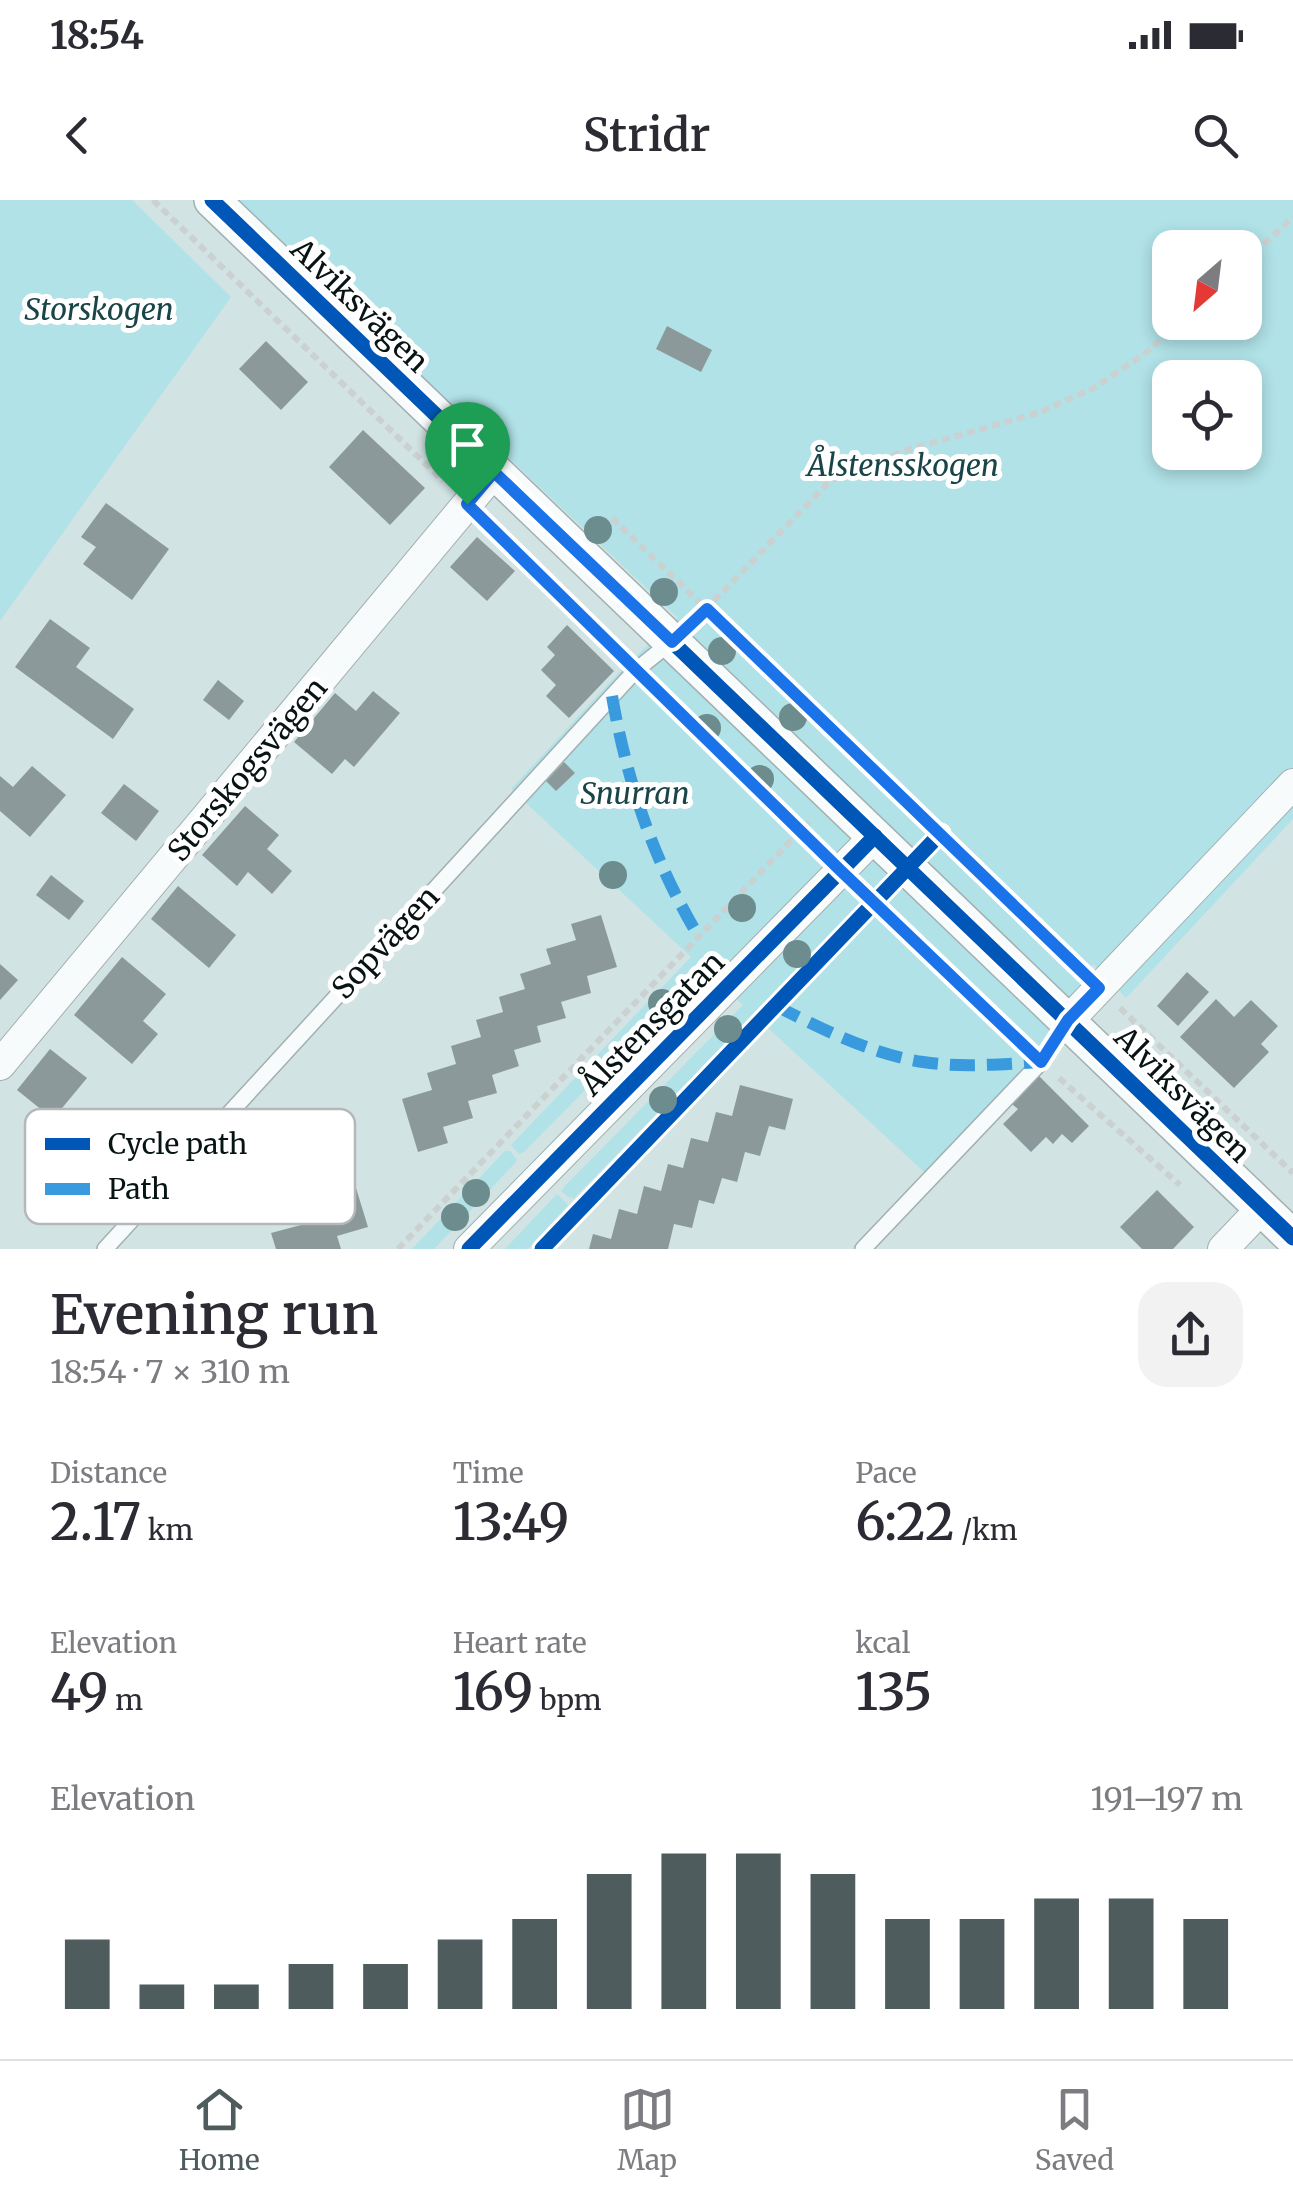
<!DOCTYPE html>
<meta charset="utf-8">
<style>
body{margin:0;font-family:Merriweather,serif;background:#f2f2f3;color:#2b2b33;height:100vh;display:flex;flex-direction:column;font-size:38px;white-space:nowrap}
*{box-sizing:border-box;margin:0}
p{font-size:32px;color:#7c7c81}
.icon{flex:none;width:55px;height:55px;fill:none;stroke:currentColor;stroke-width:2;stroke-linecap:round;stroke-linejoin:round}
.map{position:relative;height:1049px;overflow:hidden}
.sheet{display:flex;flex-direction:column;background:#fff;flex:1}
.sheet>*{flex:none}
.needle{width:65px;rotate:208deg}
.tools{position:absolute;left:1152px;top:30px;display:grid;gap:20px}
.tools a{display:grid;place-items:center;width:110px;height:110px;border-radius:20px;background:#fff;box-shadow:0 5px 15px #0003;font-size:50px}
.pin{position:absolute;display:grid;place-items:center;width:85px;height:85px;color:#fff;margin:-102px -42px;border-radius:50% 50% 50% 0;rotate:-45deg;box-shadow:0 0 10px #0007}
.pin .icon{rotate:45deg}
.round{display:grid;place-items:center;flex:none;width:105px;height:105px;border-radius:30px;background:#f2f2f3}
.head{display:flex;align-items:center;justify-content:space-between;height:170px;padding:0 50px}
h1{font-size:55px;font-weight:600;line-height:75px}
.figures{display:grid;grid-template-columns:repeat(3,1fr);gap:15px;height:170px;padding:10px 50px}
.figures div{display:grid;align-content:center}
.figures b{font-size:50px;font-weight:600}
.figures small{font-size:28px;font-weight:400}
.figures p{font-size:28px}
.chart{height:280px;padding:20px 50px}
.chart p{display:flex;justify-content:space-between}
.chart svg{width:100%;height:180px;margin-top:10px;stroke:#4f5c5d;stroke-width:6}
.status{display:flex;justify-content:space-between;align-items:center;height:70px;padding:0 50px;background:#fff;direction:ltr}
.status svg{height:28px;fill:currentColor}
header{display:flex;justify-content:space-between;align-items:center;height:130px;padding:0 50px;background:#fff;font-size:45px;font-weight:600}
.tab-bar{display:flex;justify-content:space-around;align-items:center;height:140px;border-top:2px solid #e1e1e2;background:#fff;font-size:28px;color:#7c7c81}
.tab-bar a{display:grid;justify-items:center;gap:5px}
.tab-bar .on{color:#4f5c5d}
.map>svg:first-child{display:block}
.green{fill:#b0e2e7;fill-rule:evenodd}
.building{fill:#8c999a}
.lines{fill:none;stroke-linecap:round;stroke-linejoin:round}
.service-casing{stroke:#a3b0b1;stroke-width:18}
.minor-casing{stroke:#a3b0b1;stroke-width:32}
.tertiary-casing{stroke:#a3b0b1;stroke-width:38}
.path{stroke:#cbd0d1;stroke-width:6;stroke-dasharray:8 5;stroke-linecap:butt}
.service{stroke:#f8fbfb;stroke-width:15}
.minor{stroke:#f8fbfb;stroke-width:30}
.tertiary{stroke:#f8fbfb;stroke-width:35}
.quiet{stroke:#3a9ade;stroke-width:12;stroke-dasharray:25 12;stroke-linecap:butt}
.cycleway-casing{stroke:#fff;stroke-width:21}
.cycleway{stroke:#0057b8;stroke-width:15}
.tree{fill:#6c8c8e}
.route-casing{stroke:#fff;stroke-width:20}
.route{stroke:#1a73e8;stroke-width:12}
.labels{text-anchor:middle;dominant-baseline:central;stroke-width:10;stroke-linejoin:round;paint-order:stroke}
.street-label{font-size:30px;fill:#081314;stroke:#fff}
.park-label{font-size:30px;font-style:italic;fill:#194448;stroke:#fff}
.key{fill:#fff;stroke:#b5b8b8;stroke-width:2.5}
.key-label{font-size:28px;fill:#081314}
</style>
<div class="status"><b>18:54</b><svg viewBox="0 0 49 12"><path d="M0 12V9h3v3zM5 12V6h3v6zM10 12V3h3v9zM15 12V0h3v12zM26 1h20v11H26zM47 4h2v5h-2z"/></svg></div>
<header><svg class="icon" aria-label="back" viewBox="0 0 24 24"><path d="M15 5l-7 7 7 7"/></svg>Stridr<svg class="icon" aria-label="search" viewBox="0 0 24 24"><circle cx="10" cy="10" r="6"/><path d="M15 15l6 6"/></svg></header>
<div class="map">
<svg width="1293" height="1049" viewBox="0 0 1293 1049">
<rect width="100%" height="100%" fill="#d2e3e4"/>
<!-- green -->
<g class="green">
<path d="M0 0H132L231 97 0 421Z"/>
<path d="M236 0H1293V619L1126 798 1093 764 1042 867 934 981 754 815 574 998 568 997 561 991 565 986 743 805 704 769 524 952 519 954 511 945 691 757 511 589 626 465 678 418ZM1170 48H1245V122H1170ZM1170 178H1245V252H1170Z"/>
<path d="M505 951H510L517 960 515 963 434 1049H412Z"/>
<path d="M557 994 568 1005 528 1049H505Z"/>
</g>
<!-- building -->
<g class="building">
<path d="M667 126 712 150 701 172 656 149Z"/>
<path d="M266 141 308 182 281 210 239 169Z"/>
<path d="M363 230 425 288 390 325 329 267Z"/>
<path d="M106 303 169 349 132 400 83 364 96 347 81 337Z"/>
<path d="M477 337 515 371 487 401 450 367Z"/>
<path d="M50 419 90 448 76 467 134 509 113 539 15 467Z"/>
<path d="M567 425 614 471 569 518 546 496 556 485 541 470 555 455 547 447Z"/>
<path d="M218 480 244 501 229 520 203 500Z"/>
<path d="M373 491 400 513 354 567 345 559 332 574 294 542 335 493 356 511Z"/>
<path d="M564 562 575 573 556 591 546 581Z"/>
<path d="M32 566 66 595 30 637 0 611V576L13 587Z"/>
<path d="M124 584 159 611 136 641 101 613Z"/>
<path d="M245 606 279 635 267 649 292 671 272 694 248 672 237 686 202 655Z"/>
<path d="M51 675 84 701 69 720 36 695Z"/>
<path d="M178 686 236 735 209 768 151 719Z"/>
<path d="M601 715 617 767 587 776 591 793 561 802 566 818 537 826 541 842 514 850 519 866 492 875 497 893 468 901 473 918 443 927 448 943 418 952 402 899 432 890 427 873 456 864 451 846 481 837 476 820 503 812 499 797 525 789 520 774 551 764 546 749 576 740 571 724Z"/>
<path d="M122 757 166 794 143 821 158 834 132 864 74 815Z"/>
<path d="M0 764 18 780 0 800Z"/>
<path d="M1187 772 1209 792 1178 826 1157 806Z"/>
<path d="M1216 799 1234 817 1251 800 1278 826 1261 844 1269 852 1234 888 1180 837Z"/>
<path d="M50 849 87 878 53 919 17 890Z"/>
<path d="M1039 876 1089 926 1072 943 1062 934 1053 944 1046 937 1031 952 1003 924 1018 909 1012 904Z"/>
<path d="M740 885 793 899 785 930 769 926 760 956 745 952 737 982 722 978 714 1004 699 1000 692 1028 674 1024 668 1049H589L593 1034 611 1039 619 1009 637 1014 644 986 661 991 668 964 683 968 691 938 708 942 716 912 732 916Z"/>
<path d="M352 975 368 1027 337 1036 341 1049H276L271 1033 301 1025 296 1009 327 1000 322 984Z"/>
<path d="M1157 990 1194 1027 1173 1049H1142L1120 1027Z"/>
</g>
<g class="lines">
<defs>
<g id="service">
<path d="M105 1049 635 471 671 442"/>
<path d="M863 1049 1041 862 1069 820"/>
</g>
<g id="minor">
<path d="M1069 820 1293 584"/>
<path d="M0 865 494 272"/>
<path d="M469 1049 875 636"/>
<path d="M1223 1049 1261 1009"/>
</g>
<path id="tertiary" d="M212 0 1293 1038"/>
</defs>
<!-- service casing -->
<use href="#service" class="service-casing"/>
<!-- minor casing -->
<use href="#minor" class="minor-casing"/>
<!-- tertiary casing -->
<use href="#tertiary" class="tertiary-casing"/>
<!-- path -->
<g class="path">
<path d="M153 0 443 281"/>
<path d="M1245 62 1293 17"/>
<path d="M612 318 1075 765"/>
<path d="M488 325 617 453"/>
<path d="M705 410 830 281 907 250 1038 213 1094 188 1143 155 1181 122"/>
<path d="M651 486 818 649"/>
<path d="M863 691 1024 846"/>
<path d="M1120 808 1293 973"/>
<path d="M1059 878 1180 985"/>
<path d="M398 1049 810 621"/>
</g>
<!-- service -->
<use href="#service" class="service"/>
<!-- minor -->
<use href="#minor" class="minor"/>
<!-- tertiary -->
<use href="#tertiary" class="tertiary"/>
<!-- quiet -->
<g class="quiet">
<path d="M612 496C627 582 654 662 699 737"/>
<path d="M776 806C822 829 871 854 923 862 962 868 1002 864 1041 862"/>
</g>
<defs>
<g id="cycleway">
<path d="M212 0 1293 1038"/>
<path d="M469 1049 875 636"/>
<path d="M542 1049 941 633"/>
</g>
</defs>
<!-- cycleway casing -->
<use href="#cycleway" class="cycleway-casing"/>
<!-- cycleway -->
<use href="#cycleway" class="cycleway"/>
</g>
<!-- trees -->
<g class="tree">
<circle cx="598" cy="330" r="14"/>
<circle cx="664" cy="392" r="14"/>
<circle cx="722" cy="451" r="14"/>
<circle cx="793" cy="517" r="14"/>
<circle cx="707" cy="528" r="14"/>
<circle cx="760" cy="579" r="14"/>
<circle cx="613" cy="675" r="14"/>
<circle cx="742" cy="708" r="14"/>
<circle cx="797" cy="754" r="14"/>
<circle cx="662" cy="803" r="14"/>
<circle cx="728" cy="829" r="14"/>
<circle cx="663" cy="900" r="14"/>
<circle cx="476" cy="993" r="14"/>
<circle cx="455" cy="1017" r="14"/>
</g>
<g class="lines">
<defs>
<path id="route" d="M494 272 672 442 707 409 1099 788 1068 820 1041 862 840 670 467 304Z"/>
</defs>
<!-- route casing -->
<use href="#route" class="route-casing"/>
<!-- route -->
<use href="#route" class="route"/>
</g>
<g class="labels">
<!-- street labels -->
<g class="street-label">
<text transform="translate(360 105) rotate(44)">Alviksvägen</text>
<text transform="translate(247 569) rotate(-50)">Storskogsvägen</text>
<text transform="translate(385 742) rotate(-47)">Sopvägen</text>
<text transform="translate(652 823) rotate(-45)">Ålstensgatan</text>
<text transform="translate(1183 894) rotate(45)">Alviksvägen</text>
</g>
<!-- park labels -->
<g class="park-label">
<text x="99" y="109">Storskogen</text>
<text x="903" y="265">Ålstensskogen</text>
<text x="635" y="593">Snurran</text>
</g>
</g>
<!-- legend -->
<rect x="25" y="909" width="330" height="115" rx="15" class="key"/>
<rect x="45" y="938" width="45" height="12" fill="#0057b8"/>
<rect x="45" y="983" width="45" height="12" fill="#3a9ade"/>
<g class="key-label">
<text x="108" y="954">Cycle path</text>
<text x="108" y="999">Path</text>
</g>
</svg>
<div class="tools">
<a><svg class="needle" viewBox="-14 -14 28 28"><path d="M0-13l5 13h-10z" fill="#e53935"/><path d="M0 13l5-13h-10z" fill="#7c7c81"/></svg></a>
<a><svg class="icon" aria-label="locate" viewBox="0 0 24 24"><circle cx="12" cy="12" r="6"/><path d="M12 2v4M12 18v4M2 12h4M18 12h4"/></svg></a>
</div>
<div class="pin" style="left:467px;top:304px;background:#1e9e55"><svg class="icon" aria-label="arrive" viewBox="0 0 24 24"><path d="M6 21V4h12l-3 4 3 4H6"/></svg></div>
</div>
<section class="sheet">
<div class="head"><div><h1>Evening run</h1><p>18:54 · 7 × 310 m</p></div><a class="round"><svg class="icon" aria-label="share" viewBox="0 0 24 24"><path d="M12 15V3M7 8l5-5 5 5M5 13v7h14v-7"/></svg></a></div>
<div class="figures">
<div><p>Distance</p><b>2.17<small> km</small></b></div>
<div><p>Time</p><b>13:49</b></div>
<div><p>Pace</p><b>6:22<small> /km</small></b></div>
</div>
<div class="figures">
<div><p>Elevation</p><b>49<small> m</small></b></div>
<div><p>Heart rate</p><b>169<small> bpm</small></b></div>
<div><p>kcal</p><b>135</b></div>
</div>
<div class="chart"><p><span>Elevation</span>191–197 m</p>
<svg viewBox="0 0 160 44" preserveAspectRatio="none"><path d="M5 44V27M15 44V38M25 44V38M35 44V33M45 44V33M55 44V27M65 44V22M75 44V11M85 44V6M95 44V6M105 44V11M115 44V22M125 44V22M135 44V17M145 44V17M155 44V22"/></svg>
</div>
</section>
<nav class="tab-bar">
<a class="on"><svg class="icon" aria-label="home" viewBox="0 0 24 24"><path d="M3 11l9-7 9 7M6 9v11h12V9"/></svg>Home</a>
<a><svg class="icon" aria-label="map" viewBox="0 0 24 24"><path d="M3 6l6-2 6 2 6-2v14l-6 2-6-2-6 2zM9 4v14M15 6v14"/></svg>Map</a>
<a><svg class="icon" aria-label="saved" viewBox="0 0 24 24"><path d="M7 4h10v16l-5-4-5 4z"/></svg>Saved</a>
</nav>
